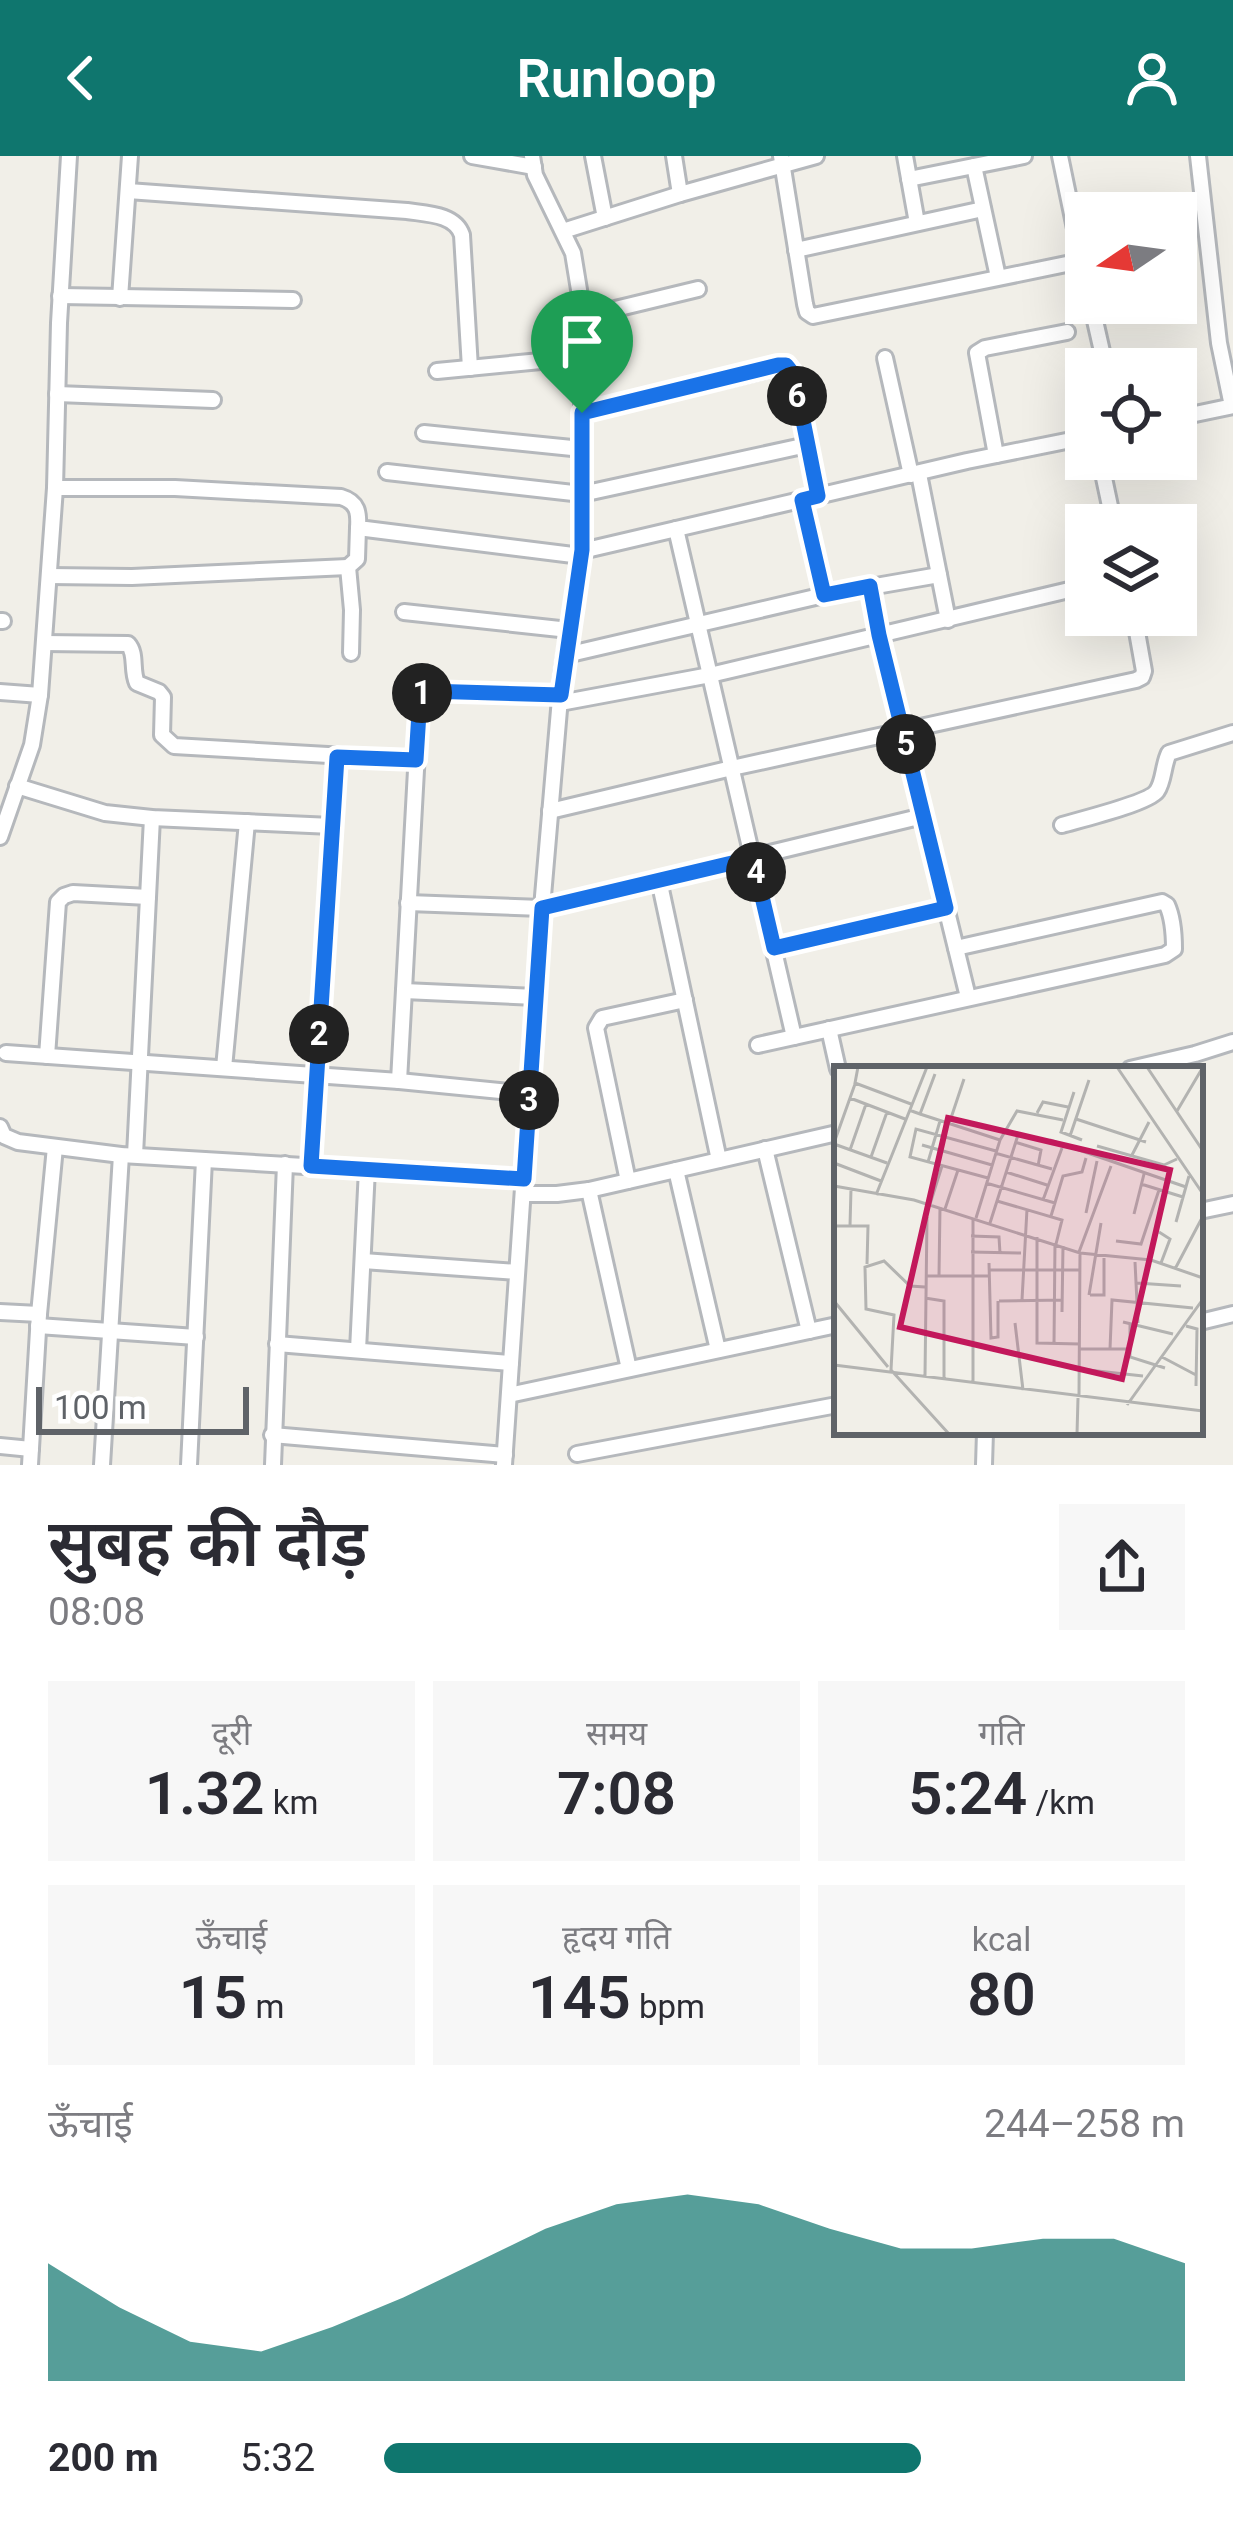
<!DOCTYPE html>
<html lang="hi">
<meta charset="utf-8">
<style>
body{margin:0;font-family:Roboto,"Noto Sans Devanagari",sans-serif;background:#f7f7f7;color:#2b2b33;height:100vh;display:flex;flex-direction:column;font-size:45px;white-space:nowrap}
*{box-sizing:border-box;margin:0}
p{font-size:39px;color:#7c7c81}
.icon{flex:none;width:66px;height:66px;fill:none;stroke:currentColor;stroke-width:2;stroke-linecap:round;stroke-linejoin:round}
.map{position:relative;height:1309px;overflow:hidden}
.panel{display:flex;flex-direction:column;background:#fff;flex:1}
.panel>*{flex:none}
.needle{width:78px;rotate:257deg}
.controls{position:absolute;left:1065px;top:36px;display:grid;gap:24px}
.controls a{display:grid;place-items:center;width:132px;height:132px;border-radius:0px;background:#fff;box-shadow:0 12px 48px #0002;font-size:60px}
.scale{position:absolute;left:36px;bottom:30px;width:213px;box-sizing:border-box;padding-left:12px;border:6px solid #5f6368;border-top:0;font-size:33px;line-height:42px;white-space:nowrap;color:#5f6368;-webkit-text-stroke:9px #fff;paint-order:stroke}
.pin{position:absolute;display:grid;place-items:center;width:102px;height:102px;color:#fff;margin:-123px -51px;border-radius:50% 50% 50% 0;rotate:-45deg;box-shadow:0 0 12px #0007}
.pin .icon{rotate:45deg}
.km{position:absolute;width:60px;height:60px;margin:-30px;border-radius:50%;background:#222;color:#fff;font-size:33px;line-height:60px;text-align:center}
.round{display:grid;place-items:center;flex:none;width:126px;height:126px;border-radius:0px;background:#f7f7f7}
.head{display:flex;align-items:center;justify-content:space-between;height:204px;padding:0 48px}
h1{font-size:66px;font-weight:600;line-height:90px}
.figures{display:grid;grid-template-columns:repeat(3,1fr);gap:18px;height:204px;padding:12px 48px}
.figures div{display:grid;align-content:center;border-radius:0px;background:#f7f7f7;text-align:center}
.figures b{font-size:60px;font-weight:600}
.figures small{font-size:33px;font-weight:400}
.figures p{font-size:33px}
.chart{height:336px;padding:24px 48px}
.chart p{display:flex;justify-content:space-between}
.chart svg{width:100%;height:216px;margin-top:12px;fill:#0f766e;opacity:.7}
ul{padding:0 48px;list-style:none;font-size:39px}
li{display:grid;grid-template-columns:192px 144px 1fr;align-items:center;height:90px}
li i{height:30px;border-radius:15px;background:#0f766e}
header{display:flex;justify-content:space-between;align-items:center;height:156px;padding:0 48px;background:#0f766e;color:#fff;font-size:54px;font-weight:600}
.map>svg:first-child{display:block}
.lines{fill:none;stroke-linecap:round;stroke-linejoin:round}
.minor-casing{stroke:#b5b8bc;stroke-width:20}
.minor{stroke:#fff;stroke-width:14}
.route-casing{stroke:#fff;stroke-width:24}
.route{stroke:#1a73e8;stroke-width:15}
.inset-road{fill:none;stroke:#b3b3b1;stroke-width:3}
.view{fill:#c2185b;fill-opacity:0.15;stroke:#c2185b;stroke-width:6}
.inset-edge{fill:none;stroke:#5f6368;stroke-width:6}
</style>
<header><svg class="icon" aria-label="back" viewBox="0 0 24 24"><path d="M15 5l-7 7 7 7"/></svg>Runloop<svg class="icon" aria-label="person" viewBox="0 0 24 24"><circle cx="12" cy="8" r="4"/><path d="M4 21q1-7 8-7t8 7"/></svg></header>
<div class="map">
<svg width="1233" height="1309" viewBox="0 0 1233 1309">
<rect width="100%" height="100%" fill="#f1efe8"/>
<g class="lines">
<defs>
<g id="minor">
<path d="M472 0 534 11"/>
<path d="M593 0 605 62"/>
<path d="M674 0 680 38"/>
<path d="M781 0 805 148 807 156 813 160 1081 105"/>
<path d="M905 0 917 67"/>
<path d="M1060 0 1086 126"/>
<path d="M1198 0 1219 187 1232 250"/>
<path d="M974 10 998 121"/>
<path d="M909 23 1024 0"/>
<path d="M128 35 407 55C427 58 455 58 462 79L470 212"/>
<path d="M563 75 680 38 816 0"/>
<path d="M796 94 983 53"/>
<path d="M60 140 293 144"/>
<path d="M120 142 130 0"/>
<path d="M1091 147 1106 213"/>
<path d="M582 161 698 133"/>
<path d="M885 202 911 319"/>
<path d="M437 215 582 201"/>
<path d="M57 238 213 244"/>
<path d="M582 257 786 209 793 219 818 340"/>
<path d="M1176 262 1233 250"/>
<path d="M424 277 582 293"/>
<path d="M996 299 977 197 985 192 1067 176"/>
<path d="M1100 303 1114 369"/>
<path d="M387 316 582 338 807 289"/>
<path d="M919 318 948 464"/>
<path d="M55 332H175L341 341C358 346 359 357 358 372L581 400"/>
<path d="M802 343 824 439"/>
<path d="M676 373 794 881"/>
<path d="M582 395 967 305 1086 281"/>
<path d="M49 420 132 421 348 411"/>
<path d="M870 431 879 479 968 841"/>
<path d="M404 456 569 474"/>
<path d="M0 465H3"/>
<path d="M44 487 128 488C137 498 131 514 137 527L159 536 163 541 162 579 174 590 415 604"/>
<path d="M351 497 352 454 348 411 357 403 358 372"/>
<path d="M566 499 824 439 939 419"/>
<path d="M0 536 40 539"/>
<path d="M560 547 710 519 1086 430"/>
<path d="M17 630 105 657 152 662 332 670"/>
<path d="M550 655 732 612 1136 524 1142 521 1144 515 1134 459"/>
<path d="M1062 669C1079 664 1149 647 1157 635 1164 625 1163 609 1169 597L1233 577"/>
<path d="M0 681 32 589 40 539 55 332 59 167 69 0"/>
<path d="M659 724 719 1004"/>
<path d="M408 747 542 752 923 660"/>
<path d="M774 792 946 752"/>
<path d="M404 835 536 841"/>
<path d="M829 873 838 913"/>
<path d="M758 889 1165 799 1174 793C1174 779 1173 762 1167 749L1162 746 956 792"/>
<path d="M6 897 399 925 530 938"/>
<path d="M47 900 58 746 64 740 73 737 148 741"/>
<path d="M224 912 247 666"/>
<path d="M1130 913 1195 898 1233 886"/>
<path d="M399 925 420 541 432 534 561 539"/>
<path d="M0 971 4 980 18 986 121 999 524 1023"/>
<path d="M765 993 809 1175"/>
<path d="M135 999 152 662"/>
<path d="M311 1010 337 601"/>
<path d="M676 1014 718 1194"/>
<path d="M628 1025 596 872 602 862 685 844"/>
<path d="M589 1034 629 1213"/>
<path d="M523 1038H557L589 1034 837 977"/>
<path d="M1200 1055 1233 1048"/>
<path d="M363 1105 517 1116"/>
<path d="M0 1156 39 1158"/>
<path d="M1200 1166 1233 1158"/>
<path d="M38 1170 196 1181"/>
<path d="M277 1188 511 1207"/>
<path d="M358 1194 367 1013"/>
<path d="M509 1239 837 1169"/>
<path d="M272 1279 505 1299"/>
<path d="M0 1290 31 1293"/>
<path d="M577 1298 837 1249"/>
<path d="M30 1309 39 1158 55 991"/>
<path d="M102 1309 121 999"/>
<path d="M189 1309 204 1004"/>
<path d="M273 1309 285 1008"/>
<path d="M504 1309 543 740 562 519 582 395V152L573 97 535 19 532 0"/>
<path d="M984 1309 985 1276"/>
</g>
</defs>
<!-- minor casing -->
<use href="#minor" class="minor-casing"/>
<!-- minor -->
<use href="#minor" class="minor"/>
</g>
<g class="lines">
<defs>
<path id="route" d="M778 209H786L794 219 818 340 802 344 824 439 870 430 879 479 946 752 774 792 753 702 542 752 524 1023 311 1010 337 601 416 604 420 541 427 535 561 539 582 394V257Z"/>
</defs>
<!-- route casing -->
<use href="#route" class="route-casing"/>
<!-- route -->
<use href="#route" class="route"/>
</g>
<!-- overview -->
<g transform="translate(834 910)">
<rect width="369" height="369" fill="#f1efe8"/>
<path class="inset-road" d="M24 1 21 17 77 38M283 1 369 128M313 1 369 85M240 26 227 66 248 74M16 32 71 53M75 44 86 48 101 8M343 45 369 1M203 47 209 36 234 41M86 48 166 74M242 53 312 76M115 58 130 13M236 70 255 14M216 74 352 121M181 76 207 84 204 100M0 77 21 18M0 78 53 97M88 79 158 99M263 80 330 99 343 93M16 84 32 38M161 87 218 103M298 89 315 56M37 91 53 46M94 96 106 55M0 97 47 115M172 106 213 119M154 112 76 91 82 63 162 85M152 117 221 137M307 118 349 131M0 120 80 134 246 187 317 194 369 212M42 129 93 1M209 134 228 82M163 135 228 154 222 178M96 138 108 100M111 143 124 104M252 147 263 95M300 148 310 108M217 150 229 110 248 106 252 92M142 152 166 74 183 45 229 54M342 156 355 110M156 157 184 69M0 160H34L33 198M16 160 17 123M325 166 336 173 327 197M137 170 165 171 166 187M203 171V277L246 278M282 175 307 178 325 124M137 186 187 187M245 186 277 100M0 193V233M301 196 304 257M155 197 157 272 164 271V235M341 203 369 150M155 204H246M91 210H154M105 210 106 141M303 217 347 220M91 221 76 220 50 195 31 201 32 243 60 249 57 304 115 368M255 229 267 157M256 229H270V192M91 232 110 235V313M188 234 193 143M0 235 54 301M165 235 229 234M228 246 229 180M289 256 339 268M181 257 189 324M296 257V291L331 302M352 260 363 263 362 320M220 278 221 177M246 283H296M276 283 278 234 359 242M328 291 362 309M0 299 369 345M245 303 309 310M91 310 93 151M139 315V152M245 330 246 187M293 339 369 233M243 368 244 332"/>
<path class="view" d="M114 52 336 104 288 313 66 261Z"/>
<rect width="369" height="369" class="inset-edge"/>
</g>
</svg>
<div class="controls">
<a><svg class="needle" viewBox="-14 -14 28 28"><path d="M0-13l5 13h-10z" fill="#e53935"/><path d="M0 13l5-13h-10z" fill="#7c7c81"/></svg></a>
<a><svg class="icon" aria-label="locate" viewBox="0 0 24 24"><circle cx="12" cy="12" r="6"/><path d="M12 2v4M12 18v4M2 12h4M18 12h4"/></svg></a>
<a><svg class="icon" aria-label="layers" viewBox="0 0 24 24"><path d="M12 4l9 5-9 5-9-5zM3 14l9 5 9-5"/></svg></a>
</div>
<div class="scale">100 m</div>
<div class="pin" style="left:582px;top:257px;background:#1e9e55"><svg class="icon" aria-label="arrive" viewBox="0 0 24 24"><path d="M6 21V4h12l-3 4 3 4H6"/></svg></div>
<b class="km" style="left:422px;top:537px">1</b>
<b class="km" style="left:319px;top:878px">2</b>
<b class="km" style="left:529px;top:944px">3</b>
<b class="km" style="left:756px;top:716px">4</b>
<b class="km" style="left:906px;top:588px">5</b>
<b class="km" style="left:797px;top:240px">6</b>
</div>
<section class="panel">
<div class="head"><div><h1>सुबह की दौड़</h1><p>08:08</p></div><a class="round"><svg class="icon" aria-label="share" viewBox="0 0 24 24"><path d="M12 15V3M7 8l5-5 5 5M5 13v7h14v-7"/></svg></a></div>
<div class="figures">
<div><p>दूरी</p><b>1.32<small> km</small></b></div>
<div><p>समय</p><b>7:08</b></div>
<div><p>गति</p><b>5:24<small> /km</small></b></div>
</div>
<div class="figures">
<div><p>ऊँचाई</p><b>15<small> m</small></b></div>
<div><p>हृदय गति</p><b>145<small> bpm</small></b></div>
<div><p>kcal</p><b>80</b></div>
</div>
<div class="chart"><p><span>ऊँचाई</span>244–258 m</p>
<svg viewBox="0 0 160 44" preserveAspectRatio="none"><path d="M0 44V20L10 29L20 36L30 38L40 33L50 27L60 20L70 13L80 8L90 6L100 8L110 13L120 17L130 17L140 15L150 15L160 20V44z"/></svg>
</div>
<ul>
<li><b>200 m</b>5:32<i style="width:67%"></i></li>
</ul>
</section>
